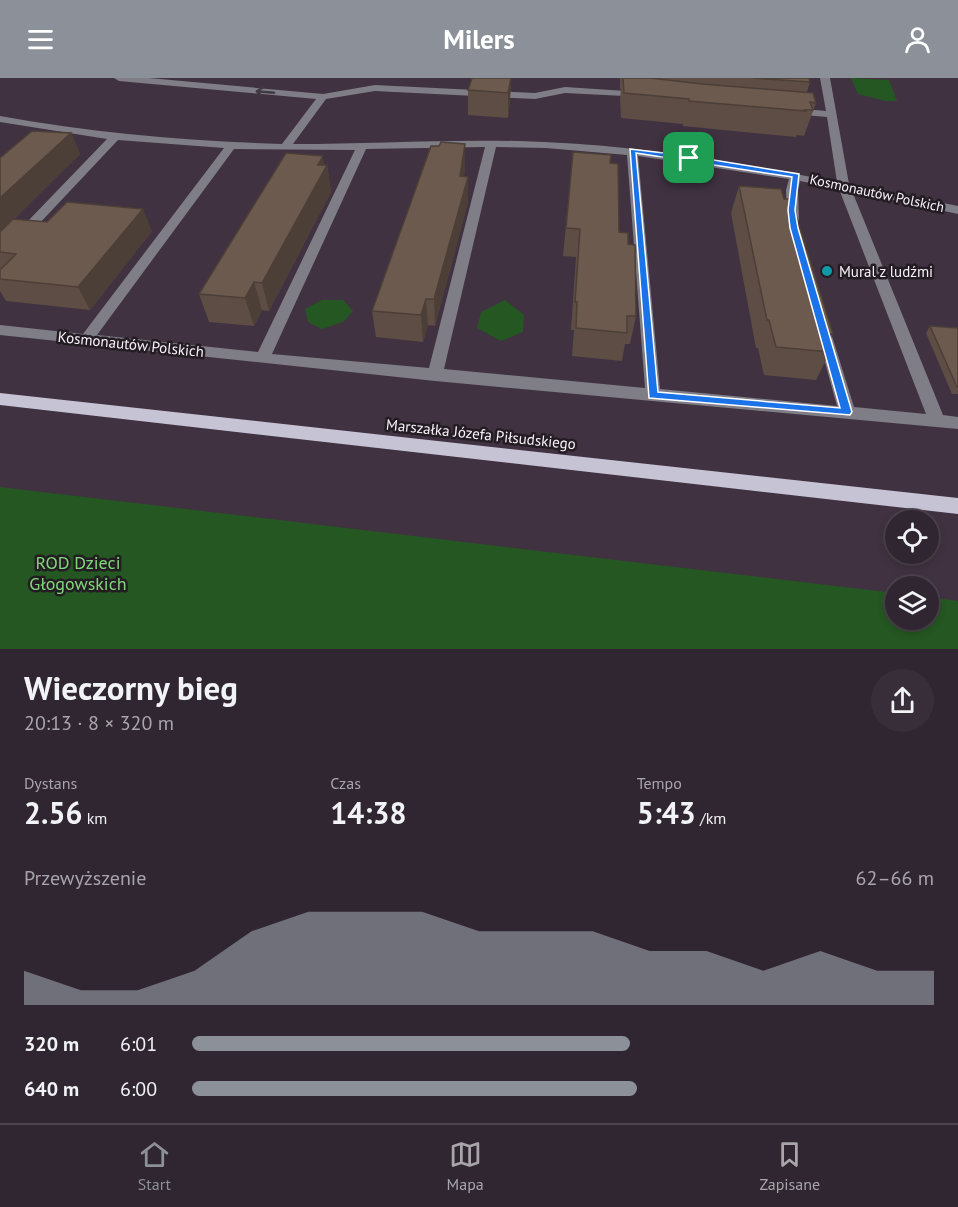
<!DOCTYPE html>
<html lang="pl">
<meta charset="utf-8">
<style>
body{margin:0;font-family:"PT Sans",sans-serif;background:#382e39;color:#f1f3f6;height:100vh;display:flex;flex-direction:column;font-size:22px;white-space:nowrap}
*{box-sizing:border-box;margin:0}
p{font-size:20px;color:#a8a5ab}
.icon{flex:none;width:33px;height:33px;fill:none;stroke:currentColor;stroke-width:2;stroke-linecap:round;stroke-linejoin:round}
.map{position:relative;height:571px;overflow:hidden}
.drawer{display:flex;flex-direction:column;background:#302631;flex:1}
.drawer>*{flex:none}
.tools{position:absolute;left:885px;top:432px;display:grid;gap:12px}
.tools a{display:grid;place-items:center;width:54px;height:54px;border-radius:50%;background:#302631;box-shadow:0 3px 9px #0003,0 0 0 2px #4b434d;font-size:30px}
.pin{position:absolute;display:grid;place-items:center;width:51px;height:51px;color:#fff;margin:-26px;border-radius:12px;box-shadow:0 3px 9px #0006}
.round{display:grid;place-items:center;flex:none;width:63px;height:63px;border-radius:32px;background:#382e39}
.summary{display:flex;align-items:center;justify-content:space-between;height:102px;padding:0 24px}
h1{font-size:33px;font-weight:700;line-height:45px}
.metrics{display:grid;grid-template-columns:repeat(3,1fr);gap:9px;height:102px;padding:6px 24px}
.metrics div{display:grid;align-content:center}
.metrics b{font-size:30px;font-weight:700}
.metrics small{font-size:16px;font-weight:400}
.metrics p{font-size:16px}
.chart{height:168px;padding:12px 24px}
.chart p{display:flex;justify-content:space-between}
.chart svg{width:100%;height:108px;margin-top:6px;fill:#8c9099;opacity:.7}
ul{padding:0 24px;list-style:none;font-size:20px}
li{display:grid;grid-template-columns:96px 72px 1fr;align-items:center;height:45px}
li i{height:15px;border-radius:8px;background:#8c9099}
header{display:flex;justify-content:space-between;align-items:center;height:78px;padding:0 24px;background:#8c9099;color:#fff;font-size:27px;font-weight:700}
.tabs{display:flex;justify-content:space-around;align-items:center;height:84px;border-top:2px solid #4b434d;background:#302631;font-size:16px;color:#a8a5ab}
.tabs a{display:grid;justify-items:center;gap:3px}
.tabs .on{color:#8c9099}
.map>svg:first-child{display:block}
.green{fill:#255722}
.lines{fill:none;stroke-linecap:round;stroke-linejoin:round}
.minor{fill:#7f7e87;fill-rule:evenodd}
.major{fill:#c6c3d5;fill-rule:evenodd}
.wall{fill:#5e4d44}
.shaded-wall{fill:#4c3f37}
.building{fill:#6d5a4f;stroke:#4c3f37;stroke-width:1.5}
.oneway{stroke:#3f3a41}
.route{fill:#1a73e8;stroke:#fff;stroke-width:1.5;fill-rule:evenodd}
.culture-dot{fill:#0f9aa8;stroke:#231d23;stroke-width:2}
.labels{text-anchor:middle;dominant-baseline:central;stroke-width:5;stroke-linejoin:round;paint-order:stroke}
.far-street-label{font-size:14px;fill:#faf1fa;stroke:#231d23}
.poi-label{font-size:15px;fill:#faf1fa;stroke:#231d23;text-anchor:start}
.street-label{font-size:15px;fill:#faf1fa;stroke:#231d23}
.near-park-label{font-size:18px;fill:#80d77a;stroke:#231d23}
</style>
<header><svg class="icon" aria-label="menu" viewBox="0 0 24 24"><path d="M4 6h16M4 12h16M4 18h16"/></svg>Milers<svg class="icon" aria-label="person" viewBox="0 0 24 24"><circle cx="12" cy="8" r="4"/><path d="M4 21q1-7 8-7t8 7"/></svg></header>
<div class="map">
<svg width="958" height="571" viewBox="0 0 958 571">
<rect width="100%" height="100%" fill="#403241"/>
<!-- green -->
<g class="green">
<path d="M851 0 889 2 897 23H885L858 16Z"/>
<path d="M322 222H343L353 233 343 244 322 251 308 244 305 231Z"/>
<path d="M505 222 524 237 523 254 501 263 477 250 481 234Z"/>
<path d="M0 409 895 515 896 542H928L929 519 958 523V571H0Z"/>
</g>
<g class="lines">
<!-- minor -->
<path class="minor" d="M114 0H149L323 16 375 7 535 15 565 9 641 14 644 15V19L565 15 535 21 375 13 326 21 293 66C376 66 460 60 544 64 643 68 741 85 837 104L827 39 793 36 788 33 793 30 826 33 820 0H830L849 106 958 128V136L852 113 943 337 958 339V351L435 303 0 257V247L83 256 224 70 118 62 5 182 0 183V172L107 61 0 44V38C94 55 188 63 282 66L316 21 119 3ZM485 69 429 290 272 276 366 71ZM496 69 546 70 627 77 645 310 444 291ZM234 71 355 72 258 274 97 257ZM638 78 789 101 786 112 787 142 793 146 799 142 798 112 800 103 839 111 926 336 854 329 831 255 824 250 817 255 837 328 660 311Z"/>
<!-- major -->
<path class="major" d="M0 315 958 420V436L0 327Z"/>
</g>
<!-- wall -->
<g class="wall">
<path d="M511 0 510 22 508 40 468 37V12Z"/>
<path d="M620 0H809L810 4 807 14 816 25 804 58 797 57 796 59 683 48V46L621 40 620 21 621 11H620Z"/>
<path d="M71 55 80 76 14 141 152 153 90 232 6 223 0 213V80Z"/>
<path d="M573 74 610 85 619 154 628 166 636 238 630 266H625L622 283 572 278 574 252H571L576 179 563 178Z"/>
<path d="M324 87H327L331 114 269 233 262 232 254 248 209 244 199 216Z"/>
<path d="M465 91 464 98 468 99V124L435 248 428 247 423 264 376 259 372 233Z"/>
<path d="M739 108 833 256 827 267 830 274 816 302 764 297 758 270H756L731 135Z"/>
<path d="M930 248 958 250V316H952L926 255Z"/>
</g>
<!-- shaded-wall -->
<g class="shaded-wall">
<path d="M511 0 510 22 508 40V15Z"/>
<path d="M71 55 80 76 2 153 0 169V120Z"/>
<path d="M465 66V91L460 123V98Z"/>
<path d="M323 78 325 90 327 87 331 114 269 233 262 205Z"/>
<path d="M468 99V124L435 248 434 221Z"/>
<path d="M143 131 152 153 90 232 78 209Z"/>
<path d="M254 204 262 232 254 248 245 220Z"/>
<path d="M426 221 428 247 423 264 421 237Z"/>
</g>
<!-- building -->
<g class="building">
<path d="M472 0H511L508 15 468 12Z"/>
<path d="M623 0H650L702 6 813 15 816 25 810 24 813 32H804L805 33 689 23V21L624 15Z"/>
<path d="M753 0H809L810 4Z"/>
<path d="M32 53 71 55 0 120V80Z"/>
<path d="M441 64 465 66 460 98 468 99 434 221H426L421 237 372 233 431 68H439Z"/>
<path d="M573 74 611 77 610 85 618 86 619 154 628 155V166L635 167 636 238H627V255L576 250 577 224H575L580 151 566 150Z"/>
<path d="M286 75 323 78 318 87H327L262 205 254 204 245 220 199 216Z"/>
<path d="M739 108 781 111 784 121H791L833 256H824L830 274 776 269 769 242H767Z"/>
<path d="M67 124 143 131 78 209 0 201V192L16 176 0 174V154L13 141 47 144Z"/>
<path d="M930 248 958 250V309H957Z"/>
</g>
<!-- one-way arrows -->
<defs><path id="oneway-shaft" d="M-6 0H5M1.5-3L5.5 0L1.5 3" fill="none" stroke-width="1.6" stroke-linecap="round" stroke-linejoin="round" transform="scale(1.5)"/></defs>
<use class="oneway" href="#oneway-shaft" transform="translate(265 14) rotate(-175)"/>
<!-- route -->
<path class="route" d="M630 71 689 78 799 96 795 132 798 150 852 334 850 337 649 320ZM636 75 792 99 788 132 790 150 840 330 658 314Z"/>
<!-- markers -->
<circle class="culture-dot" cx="827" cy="193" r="6"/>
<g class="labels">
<!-- far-street labels -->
<g class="far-street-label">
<text transform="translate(877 115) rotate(12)">Kosmonautów Polskich</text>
</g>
<!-- poi labels -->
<g class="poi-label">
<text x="839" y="193">Mural z ludźmi</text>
</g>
<!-- street labels -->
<g class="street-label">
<text transform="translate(131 266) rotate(6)">Kosmonautów Polskich</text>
<text transform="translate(481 356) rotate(6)">Marszałka Józefa Piłsudskiego</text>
</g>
<!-- near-park labels -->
<g class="near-park-label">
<text x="78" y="484">ROD Dzieci<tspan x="78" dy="21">Głogowskich</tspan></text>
</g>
</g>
</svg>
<div class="tools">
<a><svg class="icon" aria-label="locate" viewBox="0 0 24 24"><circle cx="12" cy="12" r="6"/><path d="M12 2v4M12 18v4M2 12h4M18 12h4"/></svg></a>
<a><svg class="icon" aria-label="layers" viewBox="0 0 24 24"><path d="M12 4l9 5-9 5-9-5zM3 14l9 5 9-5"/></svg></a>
</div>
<div class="pin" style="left:689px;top:80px;background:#1e9e55"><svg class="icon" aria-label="arrive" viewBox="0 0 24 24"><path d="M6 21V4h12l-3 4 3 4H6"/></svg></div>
</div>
<section class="drawer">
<div class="summary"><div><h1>Wieczorny bieg</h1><p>20:13 · 8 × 320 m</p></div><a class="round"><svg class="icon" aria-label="share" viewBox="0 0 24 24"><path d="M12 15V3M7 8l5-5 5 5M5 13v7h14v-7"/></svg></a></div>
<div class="metrics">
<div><p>Dystans</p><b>2.56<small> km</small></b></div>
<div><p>Czas</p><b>14:38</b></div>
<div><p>Tempo</p><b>5:43<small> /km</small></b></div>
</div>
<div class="chart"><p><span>Przewyższenie</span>62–66 m</p>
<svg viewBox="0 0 160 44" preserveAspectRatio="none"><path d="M0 44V30L10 38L20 38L30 30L40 14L50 6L60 6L70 6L80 14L90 14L100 14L110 22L120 22L130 30L140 22L150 30L160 30V44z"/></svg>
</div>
<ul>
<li><b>320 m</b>6:01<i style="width:59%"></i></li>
<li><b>640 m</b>6:00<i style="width:60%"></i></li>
</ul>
</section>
<nav class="tabs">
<a class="on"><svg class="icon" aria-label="home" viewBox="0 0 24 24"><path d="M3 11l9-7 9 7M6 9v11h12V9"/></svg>Start</a>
<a><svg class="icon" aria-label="map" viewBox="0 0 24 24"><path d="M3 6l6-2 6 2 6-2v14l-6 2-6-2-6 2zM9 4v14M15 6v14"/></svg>Mapa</a>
<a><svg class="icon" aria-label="saved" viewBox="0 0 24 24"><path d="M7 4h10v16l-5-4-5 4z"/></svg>Zapisane</a>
</nav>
